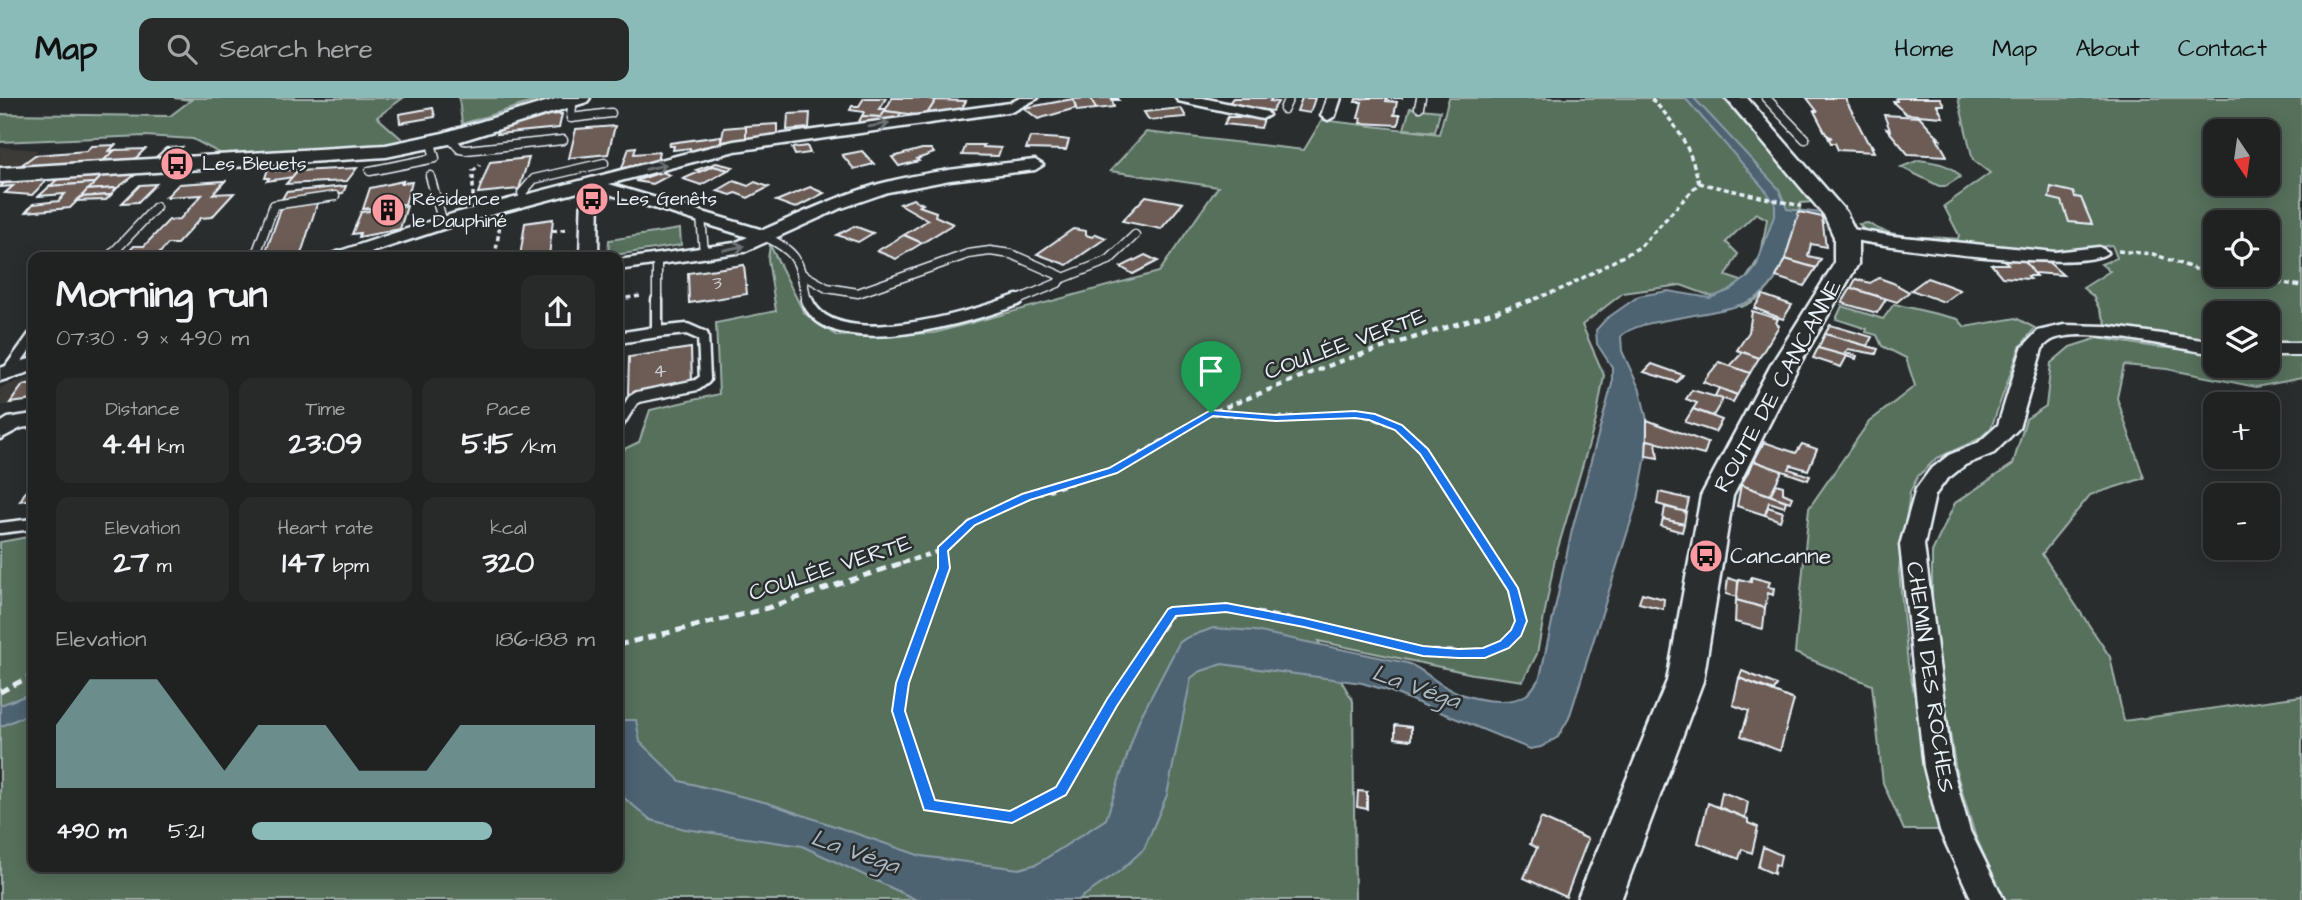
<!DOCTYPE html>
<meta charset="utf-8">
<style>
body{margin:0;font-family:"Architects Daughter",sans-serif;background:#282a2a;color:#f1f3f6;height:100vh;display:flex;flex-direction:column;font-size:26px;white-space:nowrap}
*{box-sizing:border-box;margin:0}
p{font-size:23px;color:#a2a4a5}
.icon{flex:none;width:38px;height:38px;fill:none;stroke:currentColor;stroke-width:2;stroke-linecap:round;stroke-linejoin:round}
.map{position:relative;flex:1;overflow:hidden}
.drawer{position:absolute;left:28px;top:154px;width:595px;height:620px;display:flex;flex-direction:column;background:#202222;border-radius:14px;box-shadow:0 4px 18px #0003,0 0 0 2px #3d3f40}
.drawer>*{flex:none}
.needle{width:46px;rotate:167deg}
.fabs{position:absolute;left:2203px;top:21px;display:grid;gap:14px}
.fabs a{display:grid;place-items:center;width:77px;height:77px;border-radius:14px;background:#202222;box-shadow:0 4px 18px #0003,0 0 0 2px #3d3f40;font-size:35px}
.pin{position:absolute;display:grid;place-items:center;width:60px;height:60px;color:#fff;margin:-72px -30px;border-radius:50% 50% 50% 0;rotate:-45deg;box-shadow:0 0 7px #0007}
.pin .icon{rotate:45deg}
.round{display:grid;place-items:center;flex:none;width:74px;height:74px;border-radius:14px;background:#282a2a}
.overview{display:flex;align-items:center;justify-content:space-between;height:119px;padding:0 28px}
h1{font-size:38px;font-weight:800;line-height:52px}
.stats{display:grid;grid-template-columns:repeat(3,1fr);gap:10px;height:119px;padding:7px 28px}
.stats div{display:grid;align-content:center;border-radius:14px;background:#282a2a;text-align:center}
.stats b{font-size:30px;font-weight:800}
.stats small{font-size:19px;font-weight:400}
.stats p{font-size:19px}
.chart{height:196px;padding:14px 28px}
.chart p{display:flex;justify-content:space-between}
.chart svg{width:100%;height:126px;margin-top:7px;fill:#8bbbb9;opacity:.7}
ul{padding:0 28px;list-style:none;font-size:23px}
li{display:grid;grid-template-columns:112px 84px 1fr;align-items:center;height:52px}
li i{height:18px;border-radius:9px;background:#8bbbb9}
header{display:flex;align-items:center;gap:42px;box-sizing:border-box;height:98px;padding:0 35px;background:#8bbbb9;color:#111}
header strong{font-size:33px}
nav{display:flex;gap:38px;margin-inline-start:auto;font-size:24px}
.search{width:490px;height:63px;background:#282a2a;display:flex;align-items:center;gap:18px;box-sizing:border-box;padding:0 24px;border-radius:14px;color:#a2a4a5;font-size:26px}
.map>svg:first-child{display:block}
.built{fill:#3e3b39}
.green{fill:#566f5c;stroke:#9fb0aa;stroke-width:2;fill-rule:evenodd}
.water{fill:#4e6472;stroke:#8c9ca8;stroke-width:2}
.building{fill:#6c5c54;stroke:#e8f1f8;stroke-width:2}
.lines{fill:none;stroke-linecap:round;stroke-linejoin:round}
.lane-far1-casing{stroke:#e8f1f8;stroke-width:11}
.lane-casing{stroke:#e8f1f8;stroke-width:15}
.street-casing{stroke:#e8f1f8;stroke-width:5}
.secondary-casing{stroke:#e8f1f8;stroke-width:5}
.path-far2{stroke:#e8f1f8;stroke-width:3.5;stroke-dasharray:5 3.5;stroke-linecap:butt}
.path-far1{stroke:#e8f1f8;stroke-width:4.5;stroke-dasharray:6 5;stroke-linecap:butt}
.path{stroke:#e8f1f8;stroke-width:5;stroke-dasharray:9 6;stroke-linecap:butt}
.lane-far1{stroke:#2a2d2e;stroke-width:8}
.lane{stroke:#2a2d2e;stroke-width:10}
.street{fill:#2a2d2e;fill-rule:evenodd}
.secondary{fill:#2a2d2e;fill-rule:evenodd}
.oneway{stroke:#6c7275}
.route{fill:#1a73e8;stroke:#fff;stroke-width:2;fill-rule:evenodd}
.labels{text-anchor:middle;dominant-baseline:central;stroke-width:5;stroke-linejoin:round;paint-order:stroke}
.far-poi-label{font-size:19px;fill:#e8f1f8;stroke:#2a2d2e;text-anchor:start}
.number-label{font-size:19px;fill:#c9cccf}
.street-label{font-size:23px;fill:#e8f1f8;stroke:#2a2d2e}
.poi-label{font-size:23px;fill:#e8f1f8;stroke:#2a2d2e;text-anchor:start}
.water-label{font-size:24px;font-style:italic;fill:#aab9c2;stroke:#2a2d2e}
</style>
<header>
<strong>Map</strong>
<div class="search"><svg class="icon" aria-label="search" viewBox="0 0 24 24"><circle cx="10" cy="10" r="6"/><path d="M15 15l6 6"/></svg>Search here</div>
<nav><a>Home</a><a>Map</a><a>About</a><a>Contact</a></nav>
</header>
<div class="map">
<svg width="2302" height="802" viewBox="0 0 2302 802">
<rect width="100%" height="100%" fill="#2a2d2e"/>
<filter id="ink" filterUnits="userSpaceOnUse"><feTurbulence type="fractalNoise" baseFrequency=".0143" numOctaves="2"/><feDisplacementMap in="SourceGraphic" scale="14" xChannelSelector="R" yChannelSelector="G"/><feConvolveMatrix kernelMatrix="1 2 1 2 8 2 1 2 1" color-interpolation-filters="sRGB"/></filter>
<g filter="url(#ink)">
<!-- built -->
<g class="built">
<path d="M0 49 38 52 19 69 0 70Z"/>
<path d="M33 278V303L0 308V290Z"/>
</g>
<!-- green -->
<g class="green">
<path d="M174 0H403L377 19 404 43 380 48 223 57 193 41 145 38 0 44V16L170 18 191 2Z"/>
<path d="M459 0H542V1L462 26Z"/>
<path d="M1449 0H1723L1814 104 1801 105C1794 143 1781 196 1741 209L1681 187 1623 195 1582 227 1604 277 1596 322 1555 460 1537 556 1523 583 1473 576 1318 543 1353 603 1355 802H0V444L33 438V768H618V354L639 344 650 312 719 296 716 225 776 213 768 161 770 147 804 215 837 238 934 235 1159 174 1218 89 1110 73 1146 34 1304 52 1322 22 1439 36ZM1756 115 1767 121 1761 157 1744 184 1726 178 1738 156 1726 144Z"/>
<path d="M1958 0H2302V245H2268V215H2216L2215 244 2108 229 2093 198 2083 190 2110 173 2101 166 2117 160 2112 147 2059 155 1897 142 1866 134 1859 126 1868 125C1891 142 1930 138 1958 141L1959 137 1944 108 1990 75 1973 62ZM2216 33H2268V86H2216ZM2216 124H2268V177H2216Z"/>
<path d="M1410 10 1440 13 1435 34 1404 31Z"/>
<path d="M1919 62C1934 64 1952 66 1960 79L1946 88H1939L1901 69Z"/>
<path d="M680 131 681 147 608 158 609 142Z"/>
<path d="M1894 206 1958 221 1965 229 2016 220 2035 230 2020 249 1991 330 1979 341 1937 360 1918 378 1910 394 1899 472 1908 566 1943 732H1904L1883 685 1872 587 1795 555 1809 410 1869 324 1915 288 1906 260 1882 248 1877 237 1866 234 1867 231 1836 221 1842 208 1883 221Z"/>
<path d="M2098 240 2155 249 2215 253 2216 268H2268V255L2302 256V280L2256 289 2167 271 2124 267 2117 300 2144 380 2090 397 2042 456 2110 559 2124 623 2302 598V802H2004L1975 737 1956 673 1932 522V454L1955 405 2013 366 2026 321 2046 308 2051 265 2070 249Z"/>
</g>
<!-- water -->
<g class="water">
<path d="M1685 0H1694L1779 91 1787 111 1821 115 1822 119 1799 115C1775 209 1761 205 1672 221 1656 224 1633 227 1621 238L1622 253 1640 292 1647 322 1646 358 1638 401 1569 620 1558 639 1541 649 1530 651 1389 593 1362 585 1222 566 1199 574 1191 580 1167 697 1144 751 1120 773 1078 802H917L802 748 685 731 651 722 618 695V622H636L640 644 680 683 768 705 921 758 1019 771 1037 766 1106 721 1139 622 1179 545 1186 540 1213 530 1255 533 1407 565C1424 571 1434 584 1450 591 1469 601 1506 609 1526 597 1532 593 1536 585 1540 579L1572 432 1612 286V269L1597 246 1596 232 1606 221 1639 198 1668 193 1710 200 1730 192 1749 178 1756 169 1775 115V106L1767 94Z"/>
<path d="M33 595V614L0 629V607Z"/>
</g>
<!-- building -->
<g class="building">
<path d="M864 0H886L879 11H886L881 19 862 18 864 14 850 12 852 8H859Z"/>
<path d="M892 0H925L936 2 927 16 916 17 885 13Z"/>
<path d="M1091 0 1096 11 1077 13 1073 1Z"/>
<path d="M1091 0H1118L1119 2H1112L1114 9 1096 11Z"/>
<path d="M1233 0H1272L1270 3 1278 4 1272 13 1228 6Z"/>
<path d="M1302 0H1315L1310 15 1297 13Z"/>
<path d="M1368 0H1403H1387L1386 3 1397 4 1394 17H1400L1398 27 1360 25 1361 20H1358L1362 4H1355L1356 1Z"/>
<path d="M1807 0H1845L1867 43 1874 49 1871 48 1874 54 1838 52 1835 45H1831L1828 39 1832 40 1826 36 1814 13H1817Z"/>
<path d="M1896 0H1940L1944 7H1937L1943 19 1906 16 1895 6 1893 3H1897Z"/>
<path d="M1073 1 1076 10 1038 21 1024 10Z"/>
<path d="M936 2 966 3 961 12 927 16Z"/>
<path d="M433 10 435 19 400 25 399 16Z"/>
<path d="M1181 10 1186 19 1149 22 1144 14Z"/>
<path d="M885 13 901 15 897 21 857 27 862 18 881 19Z"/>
<path d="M810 15 809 30 787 32 788 16Z"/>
<path d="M562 16 559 30 497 36 498 32 545 17Z"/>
<path d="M1884 17 1920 19 1940 41 1937 40 1947 58 1908 56 1887 31 1890 32Z"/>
<path d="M1228 19H1237L1264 21 1261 30 1224 26Z"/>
<path d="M777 26V38L746 41V28Z"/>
<path d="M615 28 608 56 569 60 576 31Z"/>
<path d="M746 28V41L721 44 724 30Z"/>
<path d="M721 38V47L703 49V52L690 54V50L673 52 674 48H669L670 45Z"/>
<path d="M1030 39 1062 41 1069 42 1066 52 1026 51Z"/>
<path d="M115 47 109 53 115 52 102 64 20 68 35 57 87 53 91 48Z"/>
<path d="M966 47H984L983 49 1001 50 998 58 962 57Z"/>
<path d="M807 48 810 55 795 57 792 50Z"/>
<path d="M182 49 175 55H182L178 59 155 60 166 50Z"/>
<path d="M636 49 634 56 659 54 657 64 630 68V71L621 73 629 50Z"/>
<path d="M145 51 134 62 102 64 115 52Z"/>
<path d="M922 51H931L934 55 917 61 919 63 899 68 892 59Z"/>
<path d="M862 53 874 66 854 71 842 57Z"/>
<path d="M529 60 519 91 478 95 490 64Z"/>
<path d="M716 65 733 69 728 72 713 68 701 74 696 72Z"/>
<path d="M269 68H281L277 73 299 71 293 79 267 83 269 80H265Z"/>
<path d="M713 68 728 72 701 87 683 81Z"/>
<path d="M357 70 347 83 286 86 297 73Z"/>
<path d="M662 74 670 77 653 86 635 83Z"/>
<path d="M138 75 117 90 87 92 103 77Z"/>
<path d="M103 77 95 85 50 88 59 80Z"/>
<path d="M49 80 32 97 5 95 13 88 0 89 6 83Z"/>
<path d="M225 83 213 96 234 95 212 119 201 120 177 146H168L156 159H124L134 148H144L169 122 180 121 202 97 166 99 179 86Z"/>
<path d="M403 83 402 85 412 84 405 106 395 107 394 110 407 108 400 131 359 139 360 135 352 136 361 114 369 113 370 110 363 111 370 90Z"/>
<path d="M734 83 748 88 755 84 769 89 748 100 736 95 731 97 717 93Z"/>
<path d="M95 85 70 110 26 114 33 106 59 103 65 96 39 98 50 88Z"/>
<path d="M156 86 138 104 122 105 140 87Z"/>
<path d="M346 88 343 95 282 101 286 94Z"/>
<path d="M810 89 824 95 795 110 776 103Z"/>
<path d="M2051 89 2073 94 2075 99 2081 100 2092 126 2069 124 2062 103 2049 100Z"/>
<path d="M117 90 111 97 81 99 87 92Z"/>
<path d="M111 97 106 102 76 103 81 99Z"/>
<path d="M1146 98 1183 105 1161 131 1122 123Z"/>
<path d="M913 101 923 106 919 108 936 114 935 118 953 126 922 145 904 137 928 122 900 106Z"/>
<path d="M318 103 300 159H264L282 108Z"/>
<path d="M1799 114 1822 119 1826 149 1811 146 1808 158 1821 161 1816 170 1785 161Z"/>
<path d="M553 121 549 159H520L525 125Z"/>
<path d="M854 128 873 135 858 144 837 137Z"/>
<path d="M1073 131 1086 133V137L1092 139 1096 136 1106 140 1067 167 1037 156Z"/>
<path d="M904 137 922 145 896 161 877 153Z"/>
<path d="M1145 157 1158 163 1133 176 1121 169Z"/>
<path d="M2002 159 2023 160 2036 178H2028L2030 181 2002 179 1991 166H2008Z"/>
<path d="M2023 160 2046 162 2063 177 2034 175Z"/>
<path d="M1785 161 1816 170 1804 188 1776 179Z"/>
<path d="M744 167 747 196 689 205 688 175Z"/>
<path d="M1879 180 1893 185 1909 194 1897 204 1851 190 1856 181 1870 185Z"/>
<path d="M1927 180 1944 186 1960 192 1944 204 1911 192Z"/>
<path d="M1851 190 1886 201 1877 215 1842 205Z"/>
<path d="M1763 197 1792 207 1783 221 1754 210Z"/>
<path d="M1752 213 1778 221 1776 225 1779 228 1759 260 1737 252 1749 234Z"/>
<path d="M1830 227 1872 239 1867 248 1825 236Z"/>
<path d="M1825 236 1867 248 1878 251 1876 256 1848 251 1845 255 1857 258 1856 261 1818 250Z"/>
<path d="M691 250 692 286 628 296 629 259Z"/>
<path d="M1818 250 1847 258 1841 269 1813 260Z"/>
<path d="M1743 254 1759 260 1750 275 1730 268Z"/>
<path d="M1719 264 1750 275 1737 297 1703 284Z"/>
<path d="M1652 266 1683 277 1677 284 1644 274Z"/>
<path d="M33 285V302L10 305 23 287Z"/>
<path d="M1719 290 1737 297 1733 304 1715 298Z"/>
<path d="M1692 292 1723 301 1713 318 1693 311 1697 305 1686 301Z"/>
<path d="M1693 311 1722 322 1715 334 1685 324Z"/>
<path d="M1647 322 1708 345 1704 357 1647 342Z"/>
<path d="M1647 342 1656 344 1658 360 1646 358Z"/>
<path d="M1764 344 1796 355 1802 346 1817 351 1808 372 1791 367 1789 371 1810 378 1808 382 1754 363Z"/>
<path d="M1754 363 1782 373 1770 397 1741 387Z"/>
<path d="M33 381V401L20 403Z"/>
<path d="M1776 386 1783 388V395L1792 399 1790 404 1770 397Z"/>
<path d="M1741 387 1786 403 1784 409 1769 404 1765 417 1737 408Z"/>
<path d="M1659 394 1689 401 1686 414 1657 406Z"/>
<path d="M1665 409 1686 414 1684 426 1663 421Z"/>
<path d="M1768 409 1783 414 1780 423 1765 417Z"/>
<path d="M1663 421 1684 426 1682 434 1661 428Z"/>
<path d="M1751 479 1770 484 1768 489 1774 490 1773 497 1768 495 1765 510 1736 502 1739 481 1751 484Z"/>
<path d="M1728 480 1738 483 1737 499 1726 496Z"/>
<path d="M1642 495 1664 501 1663 511 1639 505Z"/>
<path d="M1736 502 1765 510 1763 531 1735 524Z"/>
<path d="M1742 573 1777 587 1774 593 1739 580Z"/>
<path d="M1739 580 1794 602 1780 653 1741 638 1749 613 1733 607Z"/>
<path d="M1395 627 1411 629V642L1395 640Z"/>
<path d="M1358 693 1367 694V711L1357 709Z"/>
<path d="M1722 694 1748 704 1745 720 1719 709Z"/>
<path d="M1708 705 1748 721V725L1758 729 1752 755 1742 751 1739 761 1698 745Z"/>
<path d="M1541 720 1588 741 1566 799 1524 780 1537 750 1530 746Z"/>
<path d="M1763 749 1781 757 1779 768 1775 766 1774 776 1758 769Z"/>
</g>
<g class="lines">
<defs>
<g id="lane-far1">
<path d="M1766 0 1805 41"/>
<path d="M566 4 572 8 571 20 611 15"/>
<path d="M1419 9 1421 0"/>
<path d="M1284 11 1289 0"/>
<path d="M450 40 460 51 466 52 563 42"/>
<path d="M370 73 435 60 431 45"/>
<path d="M430 78 443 125"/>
<path d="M525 102 522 95 534 81 604 65"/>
<path d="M701 119 704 155"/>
<path d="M764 138C802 156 799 166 807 204"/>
<path d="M109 159 156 109"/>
<path d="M255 159 274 107 335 98"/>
<path d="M657 162V204"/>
<path d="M804 177 827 190 858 195 968 156 990 153 1011 156 1061 178 1058 185 1013 204"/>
<path d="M1061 181 1109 162 1135 137"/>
</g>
<g id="lane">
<path d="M807 202C830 262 975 218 1017 202"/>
<path d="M618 240 657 234V202"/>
<path d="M7 275 33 239"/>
<path d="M618 326 633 302 638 299 697 287 705 281 703 238 687 231 657 234"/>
<path d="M0 430 33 426"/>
</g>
<g id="street">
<path d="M1020 0H1038L1014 13 735 53 609 86 763 132C801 115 839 98 879 86 930 72 983 68 1035 62L1043 67 1035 72 950 82 888 94 839 111 744 154 618 172V162L734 145 748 139 599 93 598 159H580L582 93 464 124 357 159H331L334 155 452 116 734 43 1010 5Z"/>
<path d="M1176 0H1203L1267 14 1269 17 1262 21 1178 3Z"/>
<path d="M1327 0H1341L1335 18 1328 22 1321 18Z"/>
<path d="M1846 130 1892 138 2055 154 2099 149 2108 154C2088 177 1876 148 1840 139L1837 135 1840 131Z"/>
<path d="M2064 227 2106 228 2216 244V256C2175 251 2090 228 2054 241 2049 243 2045 247 2042 251L2019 330 1994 355 1965 367 1946 382 1935 397 1924 447 1952 669 1970 733 2004 802H1972L1940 733 1924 669 1900 447 1916 391 1930 372 1949 357 1978 345 1998 327 2022 250 2038 233Z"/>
<rect x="2268" y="245" width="34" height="12"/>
<path d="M33 260V273L0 283V270Z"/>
<path d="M33 316V328L21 330 0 341V325L8 320Z"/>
</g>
<g id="secondary">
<path d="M559 0H590L587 4 454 45 386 59 0 84V70L386 47 443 35Z"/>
<path d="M1726 0H1747L1846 114 1858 139V166L1799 267 1733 398 1703 583 1621 802H1577L1667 583 1701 398 1771 267 1834 166V139L1824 117Z"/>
</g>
</defs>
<!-- lane-far1 casing -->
<use href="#lane-far1" class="lane-far1-casing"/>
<!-- lane casing -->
<use href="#lane" class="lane-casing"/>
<!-- street casing -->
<use href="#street" class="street-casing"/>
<!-- secondary casing -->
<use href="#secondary" class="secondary-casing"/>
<!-- path-far2 -->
<g class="path-far2">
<path d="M1699 85 1801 108"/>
<path d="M473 99V73L480 67"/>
<path d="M552 133 569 131"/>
<path d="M2118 153 2153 156 2198 172 2216 174"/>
<path d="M495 159 500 126"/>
<path d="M2227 177 2302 188"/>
<path d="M618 201 641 198"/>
<path d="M1527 204 1564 190 1640 149 1699 85C1690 49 1677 25 1650 0"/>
</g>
<!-- path-far1 -->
<g class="path-far1">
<path d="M1211 315 1276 320 1355 316 1372 319 1399 330 1424 354 1496 465"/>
<path d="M942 452 943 465"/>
<path d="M902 465 942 452 971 424 1026 399 1113 372 1211 315 1338 264 1532 202"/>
</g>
<!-- path -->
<g class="path">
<path d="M943 463 944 470 902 585 899 613 929 707 1012 719 1061 693 1112 605 1172 514 1226 509 1304 524 1423 553 1484 555 1504 546 1517 535 1521 523 1514 493 1495 463"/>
<path d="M618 547 761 512 908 463"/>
<path d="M0 594 33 577"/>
</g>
<!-- lane-far1 -->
<use href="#lane-far1" class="lane-far1"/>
<!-- lane -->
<use href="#lane" class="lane"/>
<!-- street -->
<use href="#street" class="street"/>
<!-- secondary -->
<use href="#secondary" class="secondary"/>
</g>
<!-- one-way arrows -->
<defs><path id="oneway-shaft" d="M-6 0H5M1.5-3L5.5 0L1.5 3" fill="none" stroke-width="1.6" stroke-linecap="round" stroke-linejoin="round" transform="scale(1.75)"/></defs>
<g class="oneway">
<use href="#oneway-shaft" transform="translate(879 27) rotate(-10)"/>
<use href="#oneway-shaft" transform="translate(656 69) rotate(-13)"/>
<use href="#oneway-shaft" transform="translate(734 150) rotate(-12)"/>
</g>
</g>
<!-- route -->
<path class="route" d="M1211 312 1276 317 1355 313 1375 316 1402 327 1428 351 1518 490 1527 523 1521 538 1509 550 1485 560H1459L1423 558 1304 529 1226 514 1176 518 1117 608 1066 697 1012 725 924 712 892 613 896 585 938 470V449L967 422 1022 396 1109 370ZM1213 318 1276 323 1355 320 1369 322 1395 332 1420 356 1508 493 1515 523 1511 532 1500 543 1483 550 1459 551 1423 548 1304 520 1226 505 1172 509 1168 511 1107 601 1056 689 1010 713 935 702 905 613 909 585 950 470 948 453 975 427 1030 402 1117 375Z"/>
<!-- icons -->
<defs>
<symbol id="bus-disc" viewBox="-11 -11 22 22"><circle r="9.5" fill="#ff9aa2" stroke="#2a2d2e"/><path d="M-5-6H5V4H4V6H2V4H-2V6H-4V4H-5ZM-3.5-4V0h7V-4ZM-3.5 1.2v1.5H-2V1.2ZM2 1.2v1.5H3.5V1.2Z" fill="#111"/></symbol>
<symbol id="building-disc" viewBox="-11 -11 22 22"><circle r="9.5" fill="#ff9aa2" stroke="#2a2d2e"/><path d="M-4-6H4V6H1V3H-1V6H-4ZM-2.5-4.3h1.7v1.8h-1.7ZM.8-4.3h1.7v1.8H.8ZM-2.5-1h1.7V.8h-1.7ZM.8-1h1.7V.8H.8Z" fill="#111"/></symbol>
</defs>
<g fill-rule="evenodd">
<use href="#bus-disc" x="158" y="47" width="38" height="38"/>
<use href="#bus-disc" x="573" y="82" width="38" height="38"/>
<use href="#building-disc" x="369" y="93" width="38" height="38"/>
<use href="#bus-disc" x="1687" y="439" width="38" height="38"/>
</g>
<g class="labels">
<!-- far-poi labels -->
<g class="far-poi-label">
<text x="202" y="66">Les Bleuets</text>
<text x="412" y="101">Résidence<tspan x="412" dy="22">le Dauphiné</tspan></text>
<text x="616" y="101">Les Genêts</text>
</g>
<!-- number labels -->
<g class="number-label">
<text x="717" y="185">3</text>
<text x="660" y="273">4</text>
</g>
<!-- street labels -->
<g class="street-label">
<text transform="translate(1345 246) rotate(-20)">COULÉE VERTE</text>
<text transform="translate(1778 288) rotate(-61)">ROUTE DE CANCANNE</text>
<text transform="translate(830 470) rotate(-18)">COULÉE VERTE</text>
<text transform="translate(1930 579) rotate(82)">CHEMIN DES ROCHES</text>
</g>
<!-- poi labels -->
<g class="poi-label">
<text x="1730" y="458">Cancanne</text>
</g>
<!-- water labels -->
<g class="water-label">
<text transform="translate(1416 589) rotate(19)">La Véga</text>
<text transform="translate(855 754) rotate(19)">La Véga</text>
</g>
</g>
</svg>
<div class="fabs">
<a><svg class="needle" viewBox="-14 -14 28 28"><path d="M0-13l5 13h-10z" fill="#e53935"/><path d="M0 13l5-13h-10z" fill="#a2a4a5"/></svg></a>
<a><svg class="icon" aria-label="locate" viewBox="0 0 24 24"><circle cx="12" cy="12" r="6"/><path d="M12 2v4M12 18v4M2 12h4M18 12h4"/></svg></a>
<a><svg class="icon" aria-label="layers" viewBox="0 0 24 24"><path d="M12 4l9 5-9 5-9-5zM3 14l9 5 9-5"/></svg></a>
<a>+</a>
<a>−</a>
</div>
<div class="pin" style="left:1211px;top:315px;background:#1e9e55"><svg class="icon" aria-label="arrive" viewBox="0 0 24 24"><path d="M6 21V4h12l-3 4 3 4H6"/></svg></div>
<section class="drawer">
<div class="overview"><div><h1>Morning run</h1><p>07:30 · 9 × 490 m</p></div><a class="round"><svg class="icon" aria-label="share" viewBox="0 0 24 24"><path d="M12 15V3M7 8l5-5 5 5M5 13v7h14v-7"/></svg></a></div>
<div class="stats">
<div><p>Distance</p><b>4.41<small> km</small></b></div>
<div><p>Time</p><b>23:09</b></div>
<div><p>Pace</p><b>5:15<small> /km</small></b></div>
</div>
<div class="stats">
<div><p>Elevation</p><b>27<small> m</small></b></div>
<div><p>Heart rate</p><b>147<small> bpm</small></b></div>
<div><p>kcal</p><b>320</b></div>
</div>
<div class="chart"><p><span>Elevation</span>186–188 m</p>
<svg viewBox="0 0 160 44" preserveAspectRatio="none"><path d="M0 44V22L10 6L20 6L30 6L40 22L50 38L60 22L70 22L80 22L90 38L100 38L110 38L120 22L130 22L140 22L150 22L160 22V44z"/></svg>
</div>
<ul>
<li><b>490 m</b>5:21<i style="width:70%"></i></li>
</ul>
</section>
</div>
